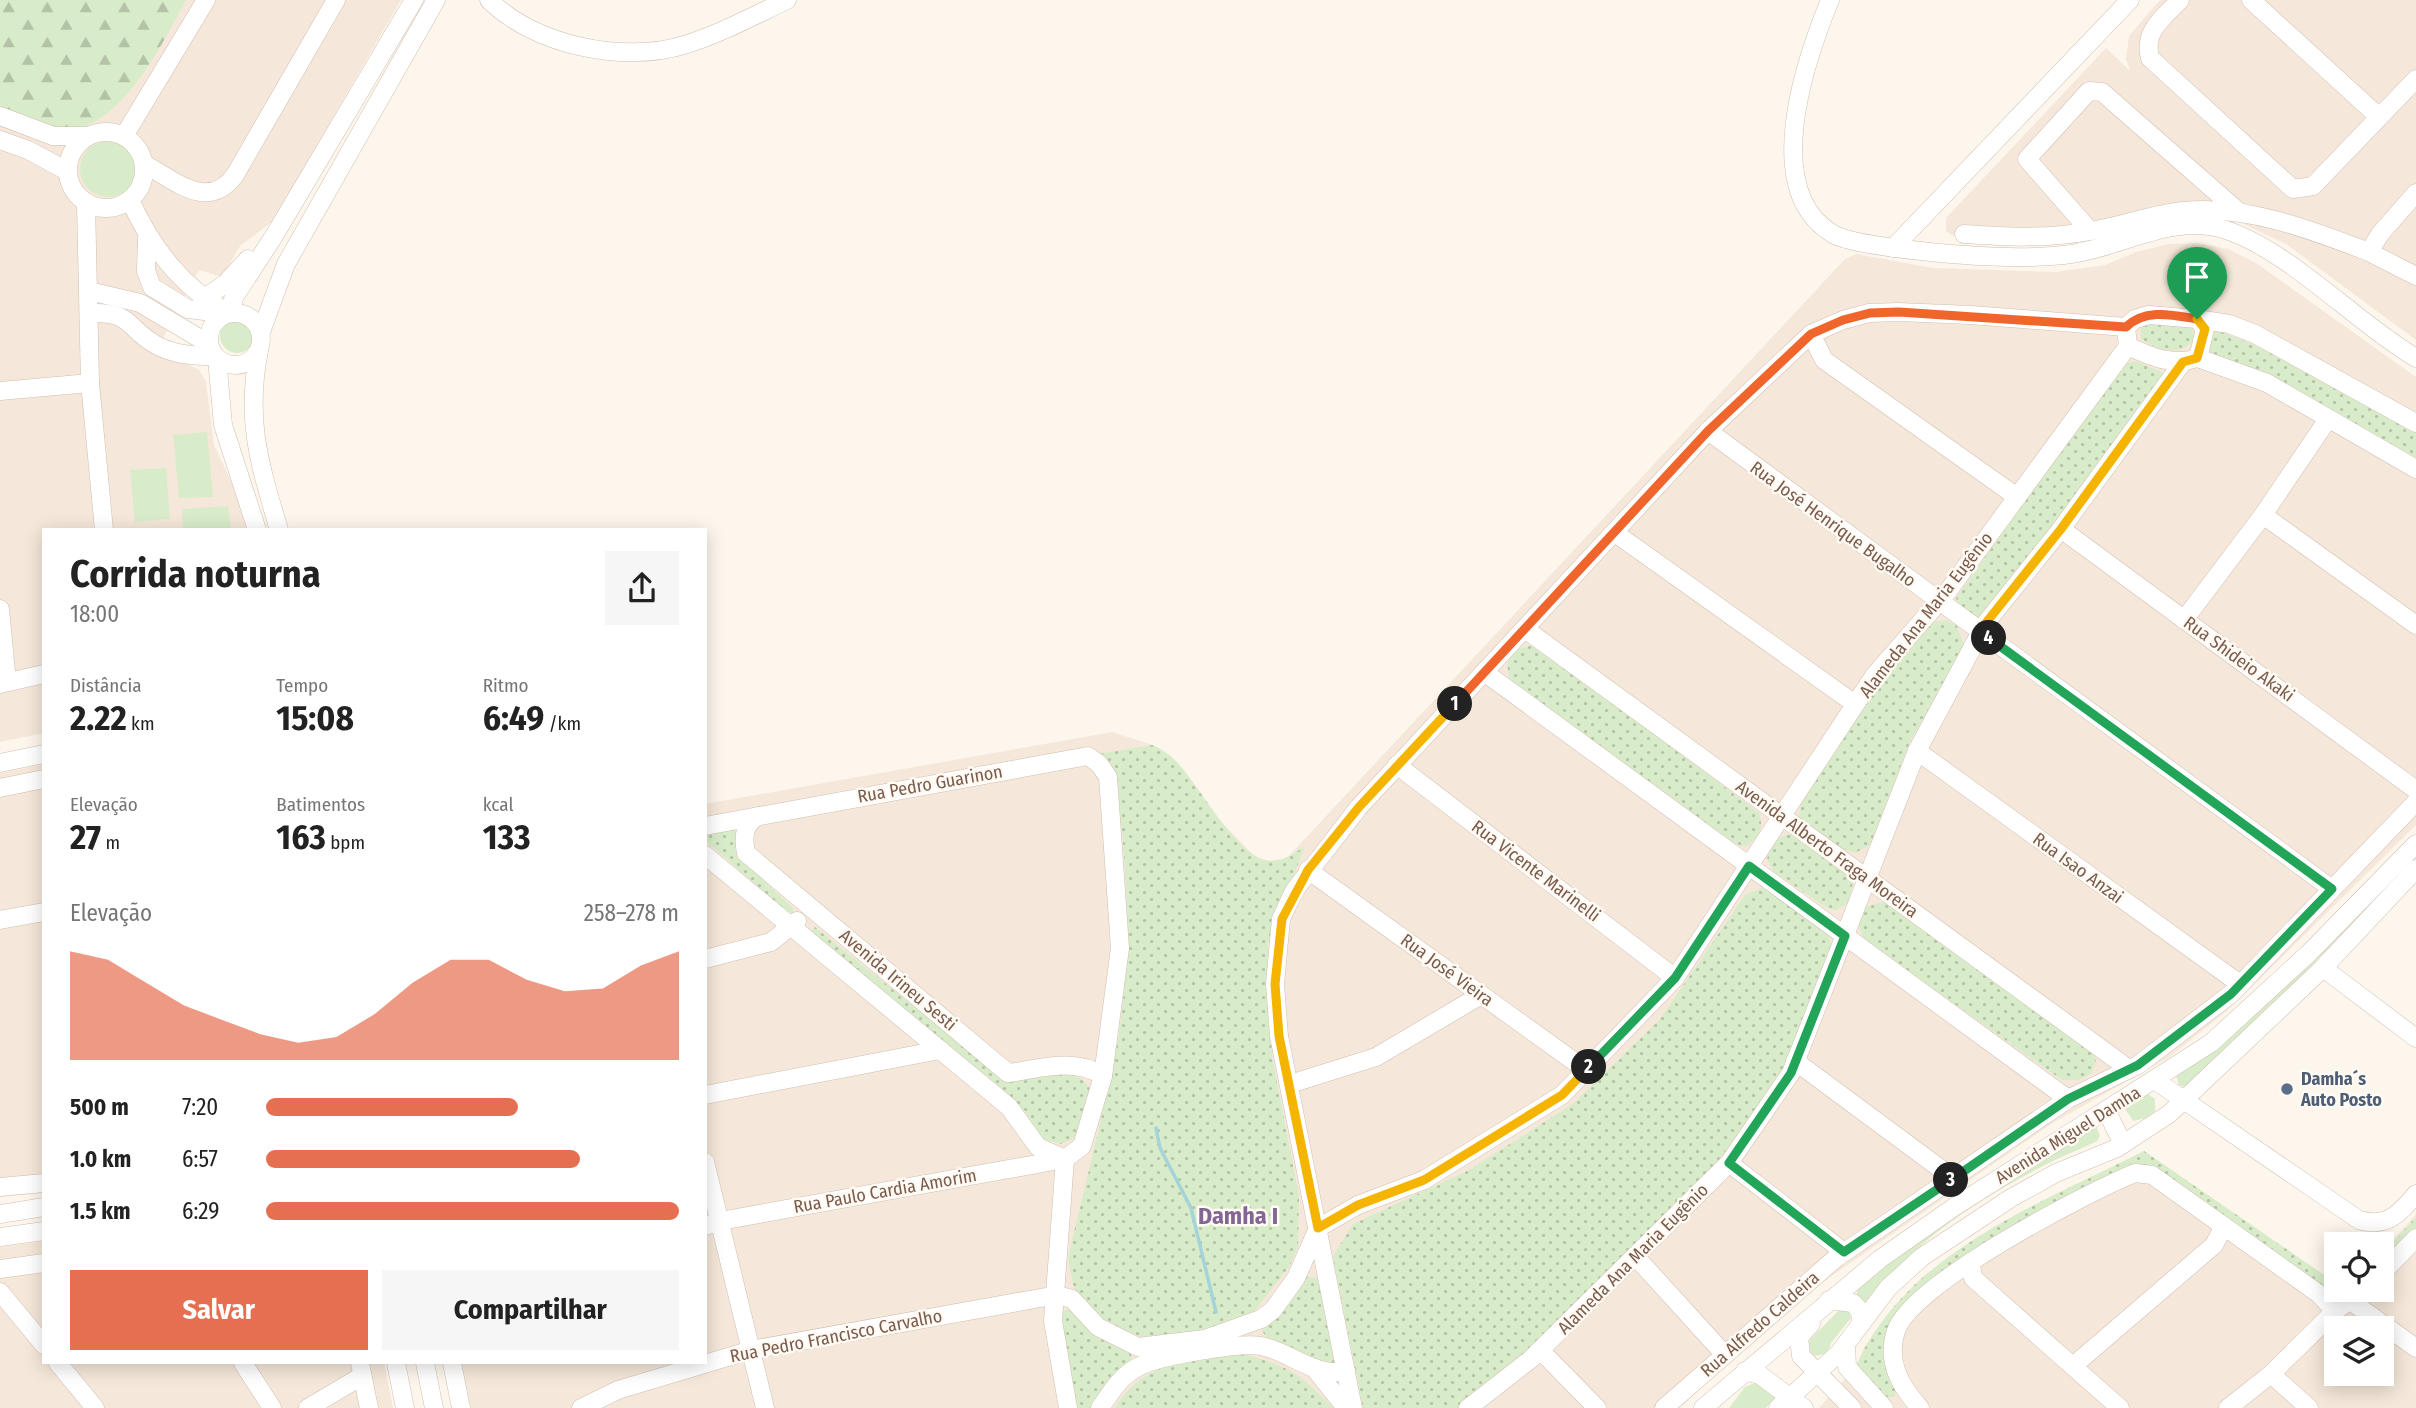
<!DOCTYPE html>
<html lang="pt">
<meta charset="utf-8">
<style>
body{margin:0;font-family:"Fira Sans Condensed",sans-serif;background:#f6f6f6;color:#222;height:100vh;display:flex;flex-direction:column;font-size:26px;white-space:nowrap}
*{box-sizing:border-box;margin:0}
p{font-size:23px;color:#767676}
.icon{flex:none;width:38px;height:38px;fill:none;stroke:currentColor;stroke-width:2;stroke-linecap:round;stroke-linejoin:round}
.map{position:relative;flex:1;overflow:hidden}
.details{position:absolute;left:42px;top:528px;width:665px;height:836px;display:flex;flex-direction:column;background:#fff;border-radius:0px;box-shadow:0 4px 18px #0003}
.details>*{flex:none}
.fabs{position:absolute;left:2324px;top:1232px;display:grid;gap:14px}
.fabs a{display:grid;place-items:center;width:70px;height:70px;border-radius:0px;background:#fff;box-shadow:0 4px 18px #0003;font-size:35px}
.pin{position:absolute;display:grid;place-items:center;width:60px;height:60px;color:#fff;margin:-72px -30px;border-radius:50% 50% 50% 0;rotate:-45deg;box-shadow:0 0 7px #0007}
.pin .icon{rotate:45deg}
.km{position:absolute;width:35px;height:35px;margin:-18px;border-radius:50%;background:#222;color:#fff;font-size:19px;line-height:35px;text-align:center}
.round{display:grid;place-items:center;flex:none;width:74px;height:74px;border-radius:0px;background:#f6f6f6}
.head{display:flex;align-items:center;justify-content:space-between;height:119px;padding:0 28px}
h1{font-size:38px;font-weight:700;line-height:52px}
.stats{display:grid;grid-template-columns:repeat(3,1fr);gap:10px;height:119px;padding:7px 28px}
.stats div{display:grid;align-content:center}
.stats b{font-size:35px;font-weight:700}
.stats small{font-size:19px;font-weight:400}
.stats p{font-size:19px}
.chart{height:196px;padding:14px 28px}
.chart p{display:flex;justify-content:space-between}
.chart svg{width:100%;height:126px;margin-top:7px;fill:#e76f51;opacity:.7}
.primary-button{display:flex;gap:14px;margin-top:auto;padding:14px 28px}
.primary-button a{flex:1;height:80px;border-radius:0px;background:#e76f51;color:#fff;font-size:28px;font-weight:700;line-height:80px;text-align:center}
.primary-button a+a{background:#f6f6f6;color:#222}
ul{padding:0 28px;list-style:none;font-size:23px}
li{display:grid;grid-template-columns:112px 84px 1fr;align-items:center;height:52px}
li i{height:18px;border-radius:9px;background:#e76f51}
.map>svg:first-child{display:block}
.residential{fill:#f5e8da;fill-rule:evenodd}
.grass{fill:#d8ecc9}
.forest{fill:url(#forest-firs)}
.park{fill:url(#park-dots)}
.lines{fill:none;stroke-linecap:round;stroke-linejoin:round}
.stream{stroke:#a5d3da;stroke-width:3.5}
.minor-casing{stroke:#d1beb0;stroke-width:19}
.minor{stroke:#fff;stroke-width:18}
.split-1-casing{stroke:#fff;stroke-width:14}
.split-2-casing{stroke:#fff;stroke-width:14}
.split-3-casing{stroke:#fff;stroke-width:14}
.split-4-casing{stroke:#fff;stroke-width:14}
.split-5-casing{stroke:#fff;stroke-width:14}
.split-1{stroke:#f0652b;stroke-width:9}
.split-2{stroke:#f5b400;stroke-width:9}
.split-3{stroke:#22a559;stroke-width:9}
.split-4{stroke:#22a559;stroke-width:9}
.split-5{stroke:#f5b400;stroke-width:9}
.service-dot{fill:#5c6f8a;stroke:#fffaf3;stroke-width:2.5}
.labels{text-anchor:middle;dominant-baseline:central;stroke-width:5;stroke-linejoin:round;paint-order:stroke}
.street-label{font-size:18px;fill:#7a5c4d;stroke:#fffaf3}
.service-label{font-size:18px;font-weight:bold;fill:#4e5e75;stroke:#fffaf3;text-anchor:start}
.district-label{font-size:24px;font-weight:bold;fill:#846695;stroke:#fffaf3}
</style>
<div class="map">
<svg width="2416" height="1408" viewBox="0 0 2416 1408">
<defs>
<pattern id="forest-firs" width="22" height="20" patternUnits="userSpaceOnUse" patternTransform="scale(1.75)"><rect width="22" height="20" fill="#d8ecc9"/><path d="M5 1l3.5 6h-7zM16 11l3.5 6h-7z" fill="#b4c2a5"/></pattern>
<pattern id="park-dots" width="8" height="8" patternUnits="userSpaceOnUse" patternTransform="scale(1.75)"><rect width="8" height="8" fill="#d8ecc9"/><path d="M2 2h.1M6 6h.1" fill="none" stroke="#b4c2a5" stroke-width="1.8" stroke-linecap="round"/></pattern>
</defs>
<rect width="100%" height="100%" fill="#fdf6ec"/>
<!-- residential -->
<g class="residential">
<path d="M0 0H401L273 221 240 246 222 277 199 270 158 348 199 370 206 382 214 445 236 492 247 530H44V733L0 742Z"/>
<path d="M2160 0H2416V340L2286 244 2237 221 2185 210 2061 235 1953 236 1946 231V218L2106 48 2130 71 2126 59 2129 36Z"/>
<path d="M2197 243 2228 249 2256 263 2416 377V825L2228 1010 2168 1058 2051 1124 1807 1293 1762 1330 1680 1408H452L443 1363H705V804L1112 732 1153 745 1177 762 1219 819 1254 856 1269 861 1287 858 1845 259 1856 254 1933 268 2056 272 2105 265 2136 252 2169 244Z"/>
<path d="M44 764V1193L0 1197V773Z"/>
<path d="M2144 1151 2324 1275 2336 1262V1290H2382V1244H2353L2364 1232 2392 1241 2416 1214V1408H1819L1858 1364 1864 1347 1922 1277 1994 1227ZM2336 1328H2382V1374H2336Z"/>
<path d="M44 1241V1363H384L393 1408H0V1247Z"/>
</g>
<!-- grass -->
<g class="grass">
<circle cx="108" cy="169" r="28"/>
<circle cx="237" cy="336" r="17"/>
<path d="M207 432 213 497 179 498 173 435Z"/>
<path d="M166 468 170 519 135 522 130 470Z"/>
<path d="M228 506 231 530H183L182 509Z"/>
<path d="M2416 847V857L2261 1018 2186 1087 2179 1085 2175 1072Z"/>
<path d="M2140 1094H2148L2155 1099V1111L2146 1118 2133 1121 2124 1107Z"/>
<path d="M2095 1123 2100 1136 2097 1141C2079 1150 2060 1157 2043 1166 1977 1200 1914 1241 1869 1301L1862 1302 1857 1295V1285L1862 1278Z"/>
<path d="M1840 1309H1848L1851 1318 1831 1343 1828 1353 1815 1356 1808 1350 1809 1341Z"/>
<path d="M1752 1384H1762L1777 1396 1766 1408H1729L1745 1387Z"/>
</g>
<!-- forest -->
<path class="forest" d="M0 0H186C163 42 119 135 61 129 42 127 19 115 0 109Z"/>
<!-- park -->
<g class="park">
<path d="M2155 321 2176 322 2192 328 2194 340C2180 357 2157 350 2141 339V328Z"/>
<path d="M2215 329 2287 358 2416 431V461L2210 353V337Z"/>
<path d="M2136 361 2168 375 2058 525 1977 621 1960 612 1956 598 2122 365Z"/>
<path d="M1947 620 1957 626 1964 645 1909 744 1870 845 1855 853 1843 849 1799 817 1801 803 1881 679 1932 622Z"/>
<path d="M1528 646H1537L1759 813C1764 830 1760 837 1745 847L1728 841 1515 686 1509 678 1507 663 1516 650Z"/>
<path d="M1153 745C1161 749 1169 754 1175 760 1198 782 1238 861 1271 861 1285 861 1294 853 1305 846L1268 943 1272 1057 1299 1196 1298 1247 1289 1267 1253 1313 1236 1321 1179 1335 1141 1337 1107 1323 1074 1289 1068 1258C1084 1189 1102 1120 1116 1050 1133 958 1128 860 1114 768L1098 754Z"/>
<path d="M740 826 745 863 793 908V913L786 911 705 840V831Z"/>
<path d="M1792 834 1846 872 1853 883 1848 903 1836 910 1827 908 1774 872 1767 859C1771 844 1775 836 1792 834Z"/>
<path d="M1762 888 1827 928 1832 948 1782 1074 1709 1173 1527 1354 1459 1408H1363L1333 1256 1353 1224 1469 1170 1574 1103 1660 1019 1745 895Z"/>
<path d="M1882 902 1892 903 2091 1048 2096 1061 2091 1074 2079 1080H2062L1863 939 1858 924 1866 907Z"/>
<path d="M815 927 1004 1079 1066 1073 1081 1078 1092 1091 1079 1136 1061 1144 1039 1138 1025 1111 1000 1087 808 935Z"/>
<path d="M2144 1151 2324 1275 2336 1264V1290H2356L2342 1297 2331 1294 2144 1168 1904 1308 1895 1397H1887L1856 1366C1906 1253 2039 1204 2144 1151Z"/>
<path d="M2416 1217V1228L2382 1263V1244H2353L2364 1232 2395 1240Z"/>
<path d="M1307 1276 1318 1279 1335 1358 1333 1365 1321 1363 1267 1338 1262 1331 1264 1323C1283 1312 1298 1296 1307 1276Z"/>
<path d="M1071 1309 1130 1352 1132 1358 1108 1380 1091 1408H1075L1058 1316 1062 1311Z"/>
<path d="M1242 1354C1287 1365 1301 1374 1333 1408H1115C1144 1360 1191 1360 1242 1354Z"/>
</g>
<g class="lines">
<!-- stream -->
<path class="stream" d="M1156 1128 1160 1148 1191 1208 1216 1312"/>
<defs>
<g id="minor">
<path d="M489 0C534 45 623 64 684 45 720 34 753 16 787 0"/>
<path d="M1830 0C1805 61 1760 191 1833 234 1848 243 1902 249 1921 251 1967 256 2018 260 2064 255 2116 250 2171 213 2223 229 2288 249 2355 322 2416 358"/>
<path d="M2180 0C2163 18 2143 31 2150 58L2293 189 2313 186 2416 79"/>
<path d="M2251 0 2379 117"/>
<path d="M0 116 53 136H87"/>
<circle cx="106" cy="170" r="38"/>
<path d="M124 136 206 0"/>
<path d="M0 140 28 150 67 171"/>
<path d="M144 164C176 181 208 212 235 175L336 0"/>
<path d="M2416 193 2380 234 2369 252 2416 276"/>
<path d="M130 200C152 248 181 287 229 313"/>
<path d="M86 203 90 383 104 530"/>
<path d="M2090 231 2027 159 2089 91 2102 92 2239 212"/>
<path d="M1964 234C2007 237 2047 239 2091 231 2122 226 2153 214 2184 211 2247 205 2312 230 2369 252"/>
<path d="M147 238 146 271 152 287 188 309 221 313"/>
<path d="M1893 248 2130 0"/>
<path d="M89 291 140 303 209 344"/>
<path d="M203 299 225 284 248 259"/>
<path d="M233 312V299L274 236 414 0"/>
<circle cx="235" cy="339" r="26"/>
<path d="M91 313C133 312 126 328 156 345 175 355 194 356 215 356"/>
<path d="M2149 315 2197 319 2205 329 2198 358C2172 366 2151 357 2128 346L2126 327 2135 319Z"/>
<path d="M2197 319 2229 324 2255 334 2416 423"/>
<path d="M261 332 286 264 436 0"/>
<path d="M1811 334 1824 360 2017 497"/>
<path d="M259 351C245 421 260 465 279 530"/>
<path d="M217 358 223 425 257 530"/>
<path d="M2198 358 2267 383 2416 469"/>
<path d="M0 391 90 383"/>
<path d="M1708 431 2332 889"/>
<path d="M2263 515 2416 625"/>
<path d="M2061 529 2416 790"/>
<path d="M1615 533 1855 704"/>
<path d="M0 609 7 682"/>
<path d="M2184 620 2263 515 2328 419"/>
<path d="M1525 629 2129 1069"/>
<path d="M1484 672 2068 1099"/>
<path d="M0 684 44 674"/>
<path d="M1917 751 2240 984"/>
<path d="M0 763 44 754"/>
<path d="M1397 765 1675 978"/>
<path d="M0 788 44 779"/>
<path d="M759 816C743 823 743 838 746 853L1008 1073C1040 1069 1074 1057 1103 1076"/>
<path d="M705 826 1088 756 1099 764 1108 777 1120 948 1103 1076 1082 1146 1065 1159 720 1221 705 1226"/>
<path d="M705 855 1009 1107 1038 1147 1065 1159"/>
<path d="M1308 870 1586 1070"/>
<path d="M0 920 44 912"/>
<path d="M705 959 771 942 797 921"/>
<path d="M2323 968 2416 1038"/>
<path d="M1795 1061 1953 1178"/>
<path d="M2156 1081 2359 1220C2387 1228 2399 1214 2416 1194"/>
<path d="M1290 1084 1376 1057 1481 995"/>
<path d="M705 1095 940 1050"/>
<path d="M2106 1110 2123 1144"/>
<path d="M1065 1159 1053 1321 1068 1408"/>
<path d="M705 1162 765 1408"/>
<path d="M1729 1163 1844 1252"/>
<path d="M0 1187 44 1183"/>
<path d="M0 1214 44 1207"/>
<path d="M0 1237 44 1231"/>
<path d="M1635 1256 1725 1355"/>
<path d="M1971 1265 1973 1278 2120 1408"/>
<path d="M0 1269 44 1263"/>
<path d="M2382 1273 2416 1238"/>
<path d="M0 1292 44 1345"/>
<path d="M1829 1300 1853 1303 1860 1311 1861 1324"/>
<path d="M2352 1302 2416 1348"/>
<path d="M1811 1324 1799 1337 1801 1356 1852 1408"/>
<path d="M1846 1344 1847 1367 1884 1408"/>
<path d="M1540 1350 1597 1408"/>
<path d="M58 1363 95 1408"/>
<path d="M243 1363 272 1408"/>
<path d="M360 1363 369 1408"/>
<path d="M396 1363 405 1408"/>
<path d="M425 1363 434 1408"/>
<path d="M452 1363 461 1408"/>
<path d="M2073 1366 2214 1245 2224 1226"/>
<path d="M1314 1368 1346 1408"/>
<path d="M1745 1371 1760 1375 1804 1408"/>
<path d="M2271 1374 2309 1408"/>
<path d="M308 1408 362 1376"/>
<path d="M581 1408 618 1390 751 1350 1057 1295 1072 1299 1098 1327 1138 1347 1205 1339 1261 1319 1273 1310 1296 1278 1318 1228 1358 1205 1424 1180 1562 1095 1675 978 1874 676 1948 591 2128 346"/>
<path d="M1100 1408C1112 1391 1121 1375 1140 1366 1159 1356 1241 1342 1261 1346 1291 1352 1315 1378 1346 1371"/>
<path d="M1353 1408 1279 1036 1275 984 1281 919 1294 891 1359 807 1708 431 1811 334 1843 320 1869 313 1898 312 1971 315 2126 327"/>
<path d="M1468 1408 1531 1359 1729 1163 1791 1073 1917 751 1985 624 2061 529 2183 362"/>
<path d="M1664 1408 1836 1258 2068 1099 2138 1065 2231 994 2416 802"/>
<path d="M1703 1408 1880 1259 1954 1207 2211 1043 2309 953 2416 844"/>
<path d="M1778 1408 1839 1353 1888 1288 1922 1257 2011 1198 2056 1173 2117 1148 2169 1114 2323 968 2416 869"/>
<path d="M1920 1408C1900 1386 1886 1361 1896 1331 1911 1284 2086 1193 2135 1173L2152 1175 2319 1294 2335 1311"/>
<path d="M2228 1408 2271 1374 2335 1311 2364 1290"/>
</g>
</defs>
<!-- minor casing -->
<use href="#minor" class="minor-casing"/>
<!-- minor -->
<use href="#minor" class="minor"/>
</g>
<g class="lines">
<defs>
<path id="split-1" d="M1455 704 1708 431 1811 334 1843 320 1870 313 1899 312 2126 327C2145 308 2173 315 2197 319"/>
<path id="split-2" d="M1455 704 1359 807 1308 870 1282 919 1275 984 1279 1036 1318 1228 1358 1205 1424 1180 1562 1095 1589 1067"/>
<path id="split-3" d="M1589 1067 1675 978 1749 866 1845 936 1791 1073 1729 1163 1844 1252 1951 1180"/>
<path id="split-4" d="M1951 1180 2068 1099 2138 1065 2231 994 2332 889 1989 638"/>
<path id="split-5" d="M1989 638 1981 632 1985 624 2061 529 2183 362 2197 358 2205 329 2197 319"/>
</defs>
<!-- split-1 casing -->
<use href="#split-1" class="split-1-casing"/>
<!-- split-2 casing -->
<use href="#split-2" class="split-2-casing"/>
<!-- split-3 casing -->
<use href="#split-3" class="split-3-casing"/>
<!-- split-4 casing -->
<use href="#split-4" class="split-4-casing"/>
<!-- split-5 casing -->
<use href="#split-5" class="split-5-casing"/>
<!-- split-1 -->
<use href="#split-1" class="split-1"/>
<!-- split-2 -->
<use href="#split-2" class="split-2"/>
<!-- split-3 -->
<use href="#split-3" class="split-3"/>
<!-- split-4 -->
<use href="#split-4" class="split-4"/>
<!-- split-5 -->
<use href="#split-5" class="split-5"/>
</g>
<!-- markers -->
<circle class="service-dot" cx="2287" cy="1089" r="7"/>
<g class="labels">
<!-- street labels -->
<g class="street-label">
<text transform="translate(1833 524) rotate(36)">Rua José Henrique Bugalho</text>
<text transform="translate(1926 615) rotate(-52)">Alameda Ana Maria Eugênio</text>
<text transform="translate(2239 659) rotate(36)">Rua Shideio Akaki</text>
<text transform="translate(930 784) rotate(-10)">Rua Pedro Guarinon</text>
<text transform="translate(1827 849) rotate(36)">Avenida Alberto Fraga Moreira</text>
<text transform="translate(2078 868) rotate(36)">Rua Isao Anzai</text>
<text transform="translate(1536 871) rotate(37)">Rua Vicente Marinelli</text>
<text transform="translate(1447 970) rotate(36)">Rua José Vieira</text>
<text transform="translate(898 980) rotate(40)">Avenida Irineu Sesti</text>
<text transform="translate(2068 1135) rotate(-32)">Avenida Miguel Damha</text>
<text transform="translate(885 1191) rotate(-10)">Rua Paulo Cardia Amorim</text>
<text transform="translate(1633 1259) rotate(-45)">Alameda Ana Maria Eugênio</text>
<text transform="translate(1760 1324) rotate(-41)">Rua Alfredo Caldeira</text>
<text transform="translate(836 1336) rotate(-11)">Rua Pedro Francisco Carvalho</text>
</g>
<!-- service labels -->
<g class="service-label">
<text x="2301" y="1079">Damha´s<tspan x="2301" dy="21">Auto Posto</tspan></text>
</g>
<!-- district labels -->
<g class="district-label">
<text x="1238" y="1216">Damha I</text>
</g>
</g>
</svg>
<div class="fabs">
<a><svg class="icon" aria-label="locate" viewBox="0 0 24 24"><circle cx="12" cy="12" r="6"/><path d="M12 2v4M12 18v4M2 12h4M18 12h4"/></svg></a>
<a><svg class="icon" aria-label="layers" viewBox="0 0 24 24"><path d="M12 4l9 5-9 5-9-5zM3 14l9 5 9-5"/></svg></a>
</div>
<div class="pin" style="left:2197px;top:319px;background:#1e9e55"><svg class="icon" aria-label="arrive" viewBox="0 0 24 24"><path d="M6 21V4h12l-3 4 3 4H6"/></svg></div>
<b class="km" style="left:1455px;top:704px">1</b>
<b class="km" style="left:1589px;top:1067px">2</b>
<b class="km" style="left:1951px;top:1180px">3</b>
<b class="km" style="left:1989px;top:638px">4</b>
<section class="details">
<div class="head"><div><h1>Corrida noturna</h1><p>18:00</p></div><a class="round"><svg class="icon" aria-label="share" viewBox="0 0 24 24"><path d="M12 15V3M7 8l5-5 5 5M5 13v7h14v-7"/></svg></a></div>
<div class="stats">
<div><p>Distância</p><b>2.22<small> km</small></b></div>
<div><p>Tempo</p><b>15:08</b></div>
<div><p>Ritmo</p><b>6:49<small> /km</small></b></div>
</div>
<div class="stats">
<div><p>Elevação</p><b>27<small> m</small></b></div>
<div><p>Batimentos</p><b>163<small> bpm</small></b></div>
<div><p>kcal</p><b>133</b></div>
</div>
<div class="chart"><p><span>Elevação</span>258–278 m</p>
<svg viewBox="0 0 160 44" preserveAspectRatio="none"><path d="M0 44V6L10 9L20 17L30 25L40 30L50 35L60 38L70 36L80 28L90 17L100 9L110 9L120 16L130 20L140 19L150 11L160 6V44z"/></svg>
</div>
<ul>
<li><b>500 m</b>7:20<i style="width:61%"></i></li>
<li><b>1.0 km</b>6:57<i style="width:76%"></i></li>
<li><b>1.5 km</b>6:29<i style="width:100%"></i></li>
</ul>
<div class="primary-button"><a>Salvar</a><a>Compartilhar</a></div>
</section>
</div>
